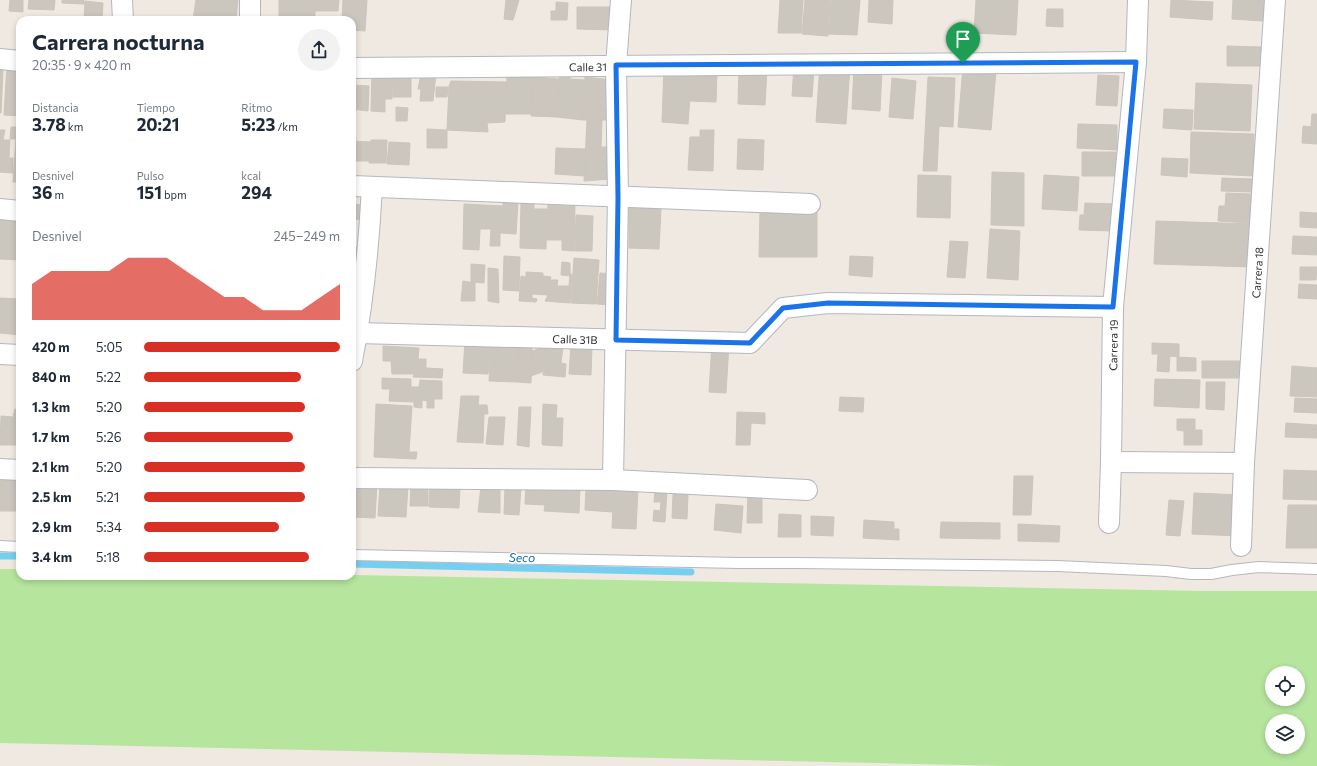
<!DOCTYPE html>
<html lang="es">
<meta charset="utf-8">
<style>
body{margin:0;font-family:Commissioner,sans-serif;background:#f2f2f3;color:#1f2937;height:100vh;display:flex;flex-direction:column;font-size:15px;white-space:nowrap}
*{box-sizing:border-box;margin:0}
p{font-size:13px;color:#747a83}
.icon{flex:none;width:22px;height:22px;fill:none;stroke:currentColor;stroke-width:2;stroke-linecap:round;stroke-linejoin:round}
.map{position:relative;flex:1;overflow:hidden}
.panel{position:absolute;left:16px;top:16px;width:340px;height:564px;display:flex;flex-direction:column;background:#fff;border-radius:12px;box-shadow:0 2px 6px #0003}
.panel>*{flex:none}
.controls{position:absolute;left:1265px;top:666px;display:grid;gap:8px}
.controls a{display:grid;place-items:center;width:40px;height:40px;border-radius:50%;background:#fff;box-shadow:0 2px 6px #0003;font-size:20px}
.pin{position:absolute;display:grid;place-items:center;width:34px;height:34px;color:#fff;margin:-41px -17px;border-radius:50% 50% 50% 0;rotate:-45deg;box-shadow:0 0 4px #0007}
.pin .icon{rotate:45deg}
.round{display:grid;place-items:center;flex:none;width:42px;height:42px;border-radius:21px;background:#f2f2f3}
.headline{display:flex;align-items:center;justify-content:space-between;height:68px;padding:0 16px}
h1{font-size:22px;font-weight:700;line-height:30px}
.figures{display:grid;grid-template-columns:repeat(3,1fr);gap:6px;height:68px;padding:4px 16px}
.figures div{display:grid;align-content:center}
.figures b{font-size:17px;font-weight:700}
.figures small{font-size:11px;font-weight:400}
.figures p{font-size:11px}
.chart{height:112px;padding:8px 16px}
.chart p{display:flex;justify-content:space-between}
.chart svg{width:100%;height:72px;margin-top:4px;fill:#d93025;opacity:.7}
ul{padding:0 16px;list-style:none;font-size:13px}
li{display:grid;grid-template-columns:64px 48px 1fr;align-items:center;height:30px}
li i{height:10px;border-radius:5px;background:#d93025}
.map>svg:first-child{display:block}
.green{fill:#b6e59e;fill-rule:evenodd}
.lines{fill:none;stroke-linecap:round;stroke-linejoin:round}
.stream{stroke:#75cff0;stroke-width:7}
.building{fill:#cbc7bf;stroke:#cbc5ba}
.lane-casing{stroke:#b4b7c1;stroke-width:12}
.street-casing{stroke:#b4b7c1;stroke-width:22}
.lane{stroke:#fff;stroke-width:10}
.street{stroke:#fff;stroke-width:20}
.route-casing{stroke:#fff;stroke-width:8}
.route{stroke:#1a73e8;stroke-width:5}
.labels{text-anchor:middle;dominant-baseline:central;stroke-width:3;stroke-linejoin:round;paint-order:stroke}
.street-label{font-size:11px;fill:#2e2e2e;stroke:#fff}
.water-label{font-size:12px;font-style:italic;fill:#0d6fa3;stroke:#fff}
</style>
<div class="map">
<svg width="1317" height="766" viewBox="0 0 1317 766">
<rect width="100%" height="100%" fill="#efe9e1"/>
<!-- green -->
<path class="green" d="M0 569H20V576L352 575 1202 591H1317V766H1006L0 743ZM1272 673H1298V699H1272ZM1272 721H1298V747H1272Z"/>
<g class="lines">
<!-- stream -->
<g class="stream">
<path d="M0 556H20"/>
<path d="M352 564 691 572"/>
</g>
</g>
<!-- building -->
<g class="building">
<path d="M10 0H23V12L9 11Z"/>
<path d="M29 0H55L54 10 28 9Z"/>
<path d="M62 0H84V4L62 3Z"/>
<path d="M196 0H238L236 20H193Z"/>
<path d="M279 0H339L338 11H315V20H279Z"/>
<path d="M343 0H367L365 31 352 30V20H342Z"/>
<path d="M506 0H519L513 20 504 19Z"/>
<path d="M780 0H803L801 33H778Z"/>
<path d="M805 0H830L828 36 802 34Z"/>
<path d="M831 0H860L857 35 829 34Z"/>
<path d="M869 0H893L892 24 868 22Z"/>
<path d="M976 0H1018L1016 35 974 33Z"/>
<path d="M1171 0 1213 2 1212 20 1170 17Z"/>
<path d="M1233 0H1264L1263 21 1232 19Z"/>
<path d="M85 1 103 3 102 20H84Z"/>
<path d="M556 2 568 3 567 20H551V11H556Z"/>
<path d="M577 7H614L612 30 577 29Z"/>
<path d="M1047 9H1063V27L1046 26Z"/>
<path d="M1227 46 1261 47 1260 66H1227Z"/>
<path d="M7 65 20 66V116L4 115Z"/>
<path d="M820 65 850 66 846 124 816 122Z"/>
<path d="M794 66 814 68 812 97 792 96Z"/>
<path d="M664 67 692 69 688 124 662 122Z"/>
<path d="M854 67 882 69 880 111 852 109Z"/>
<path d="M963 67 996 70 991 130 958 127Z"/>
<path d="M739 68 767 69 765 105 738 104Z"/>
<path d="M692 69 717 72 716 102 690 101Z"/>
<path d="M0 70H3L1 113H0Z"/>
<path d="M372 70H393L392 99H385V112L371 111Z"/>
<path d="M421 74H436L433 101H420L421 89H418Z"/>
<path d="M560 74 570 75V79L585 80 583 120 557 117Z"/>
<path d="M394 75H411V97H393Z"/>
<path d="M1098 75 1119 76 1117 106 1096 105Z"/>
<path d="M507 77H533L531 114H505Z"/>
<path d="M533 77 560 79 557 117 531 116Z"/>
<path d="M585 77 613 80 610 120H583Z"/>
<path d="M928 77 955 78 953 127 939 126 937 171H923Z"/>
<path d="M892 78 916 81 913 119 889 117Z"/>
<path d="M451 81 506 82 505 122 487 123 488 132 447 130 449 86Z"/>
<path d="M1196 83 1252 85 1250 131 1194 129Z"/>
<path d="M352 85 369 86 368 111 352 109Z"/>
<path d="M436 87H448L447 97H436Z"/>
<path d="M396 107 408 108 407 121H396Z"/>
<path d="M1164 109 1193 110 1192 130 1163 128Z"/>
<path d="M1312 114H1317V144L1302 143 1303 126 1311 127Z"/>
<path d="M587 119 602 120 601 147H613L611 179 584 181Z"/>
<path d="M1078 124 1117 125V150L1077 148Z"/>
<path d="M11 127H20V182H13L16 139H10Z"/>
<path d="M427 129 447 130V148H427Z"/>
<path d="M0 130H5L3 140H10L9 158H13V173L0 172Z"/>
<path d="M700 130H714L713 171 688 170 690 137H700Z"/>
<path d="M1191 132 1254 134 1253 176 1190 173Z"/>
<path d="M738 139 764 140 763 170 737 169Z"/>
<path d="M371 140H387L386 163H369Z"/>
<path d="M352 141 371 142 369 161H352Z"/>
<path d="M389 142 410 143 409 165 387 164Z"/>
<path d="M556 148 585 149V176L555 174Z"/>
<path d="M1082 152H1116L1115 176H1082Z"/>
<path d="M1162 158 1188 159 1187 177 1161 175Z"/>
<path d="M992 172 1024 173V226L991 225Z"/>
<path d="M918 175 951 176 950 218 917 217Z"/>
<path d="M1044 175 1079 177 1077 211 1042 209Z"/>
<path d="M1222 178 1253 179V192L1221 191Z"/>
<path d="M1226 193 1251 194 1250 223 1218 221 1219 206H1225Z"/>
<path d="M503 201H518L516 234 500 233V246H490L491 229H480L479 250 463 249 464 204 503 206Z"/>
<path d="M521 202 534 203V209H547L546 249 520 248Z"/>
<path d="M548 202 563 203V206H572V202H575L574 251 562 250V240H547Z"/>
<path d="M1085 203 1115 204 1113 231 1079 230 1080 215H1084Z"/>
<path d="M352 204 364 205 363 220 352 219Z"/>
<path d="M629 207 661 208 659 249 629 248Z"/>
<path d="M760 210 817 211V257H759Z"/>
<path d="M1300 212 1317 213V228L1300 227Z"/>
<path d="M576 215 593 216 592 251H575Z"/>
<path d="M0 218 20 219V260L0 259Z"/>
<path d="M1156 221 1255 224 1253 267 1154 264Z"/>
<path d="M990 229 1020 231 1018 280 987 278Z"/>
<path d="M1293 236 1317 237V255L1292 254Z"/>
<path d="M950 241 968 242 965 278 947 277Z"/>
<path d="M352 247 364 248 352 302Z"/>
<path d="M504 256 520 257 519 291 503 290Z"/>
<path d="M850 256 873 257 872 277 849 275Z"/>
<path d="M574 258 599 260 596 304 571 303Z"/>
<path d="M562 262 570 263V276L561 275Z"/>
<path d="M471 264 485 265 484 283 471 282Z"/>
<path d="M1300 267H1317L1316 280H1300Z"/>
<path d="M488 268 498 269 499 303 488 301Z"/>
<path d="M526 272 543 273V276L551 277 550 280H558L557 286H569L570 274H572L570 303 545 301 548 295 532 294V298L537 299 536 302 519 301 521 276 526 277Z"/>
<path d="M600 273 612 274 610 305 597 304Z"/>
<path d="M463 281 475 283V301H461Z"/>
<path d="M1299 284 1317 285V299L1298 298Z"/>
<path d="M0 298 20 299V335L0 333Z"/>
<path d="M465 340 491 341 488 374 463 373Z"/>
<path d="M491 341 520 343 517 382 489 381Z"/>
<path d="M712 343 729 344 726 393 709 392Z"/>
<path d="M1152 343 1179 344V357L1170 356 1169 372 1157 371 1158 354H1152Z"/>
<path d="M544 345 563 346 561 363 566 364 565 377 543 375Z"/>
<path d="M571 345 592 346 591 375 569 374Z"/>
<path d="M383 346 419 348 418 359H426V368L443 369 442 378 413 377 414 374H392L391 361H383Z"/>
<path d="M520 347H532L531 383 517 382Z"/>
<path d="M544 347 542 372 531 376 532 351Z"/>
<path d="M1177 357 1196 358V371H1177Z"/>
<path d="M1202 361H1248L1247 378H1202Z"/>
<path d="M1292 366 1317 368V397L1290 396Z"/>
<path d="M382 378 411 379V387H419L420 380 442 381V399H434V408H427V401L422 400V408L414 407V402L389 401 390 389H382Z"/>
<path d="M1155 379 1200 380 1199 408 1154 406Z"/>
<path d="M1206 382H1225L1224 410 1206 409Z"/>
<path d="M461 396H479L478 405H487L488 414H484L483 443 457 442Z"/>
<path d="M840 397 864 398 863 412 839 411Z"/>
<path d="M1295 398 1317 399V413L1294 412Z"/>
<path d="M376 404 412 406 409 452H417L416 459 374 457Z"/>
<path d="M543 404 557 405 556 418H563L562 446 543 445 542 444Z"/>
<path d="M519 407H531L529 447 517 445Z"/>
<path d="M15 409 20 410V445H0L1 416 13 417Z"/>
<path d="M737 412 765 413V424L751 423 750 445H736Z"/>
<path d="M489 417H505L503 445 486 444Z"/>
<path d="M1177 419H1195V430H1202V445H1184V431L1177 430Z"/>
<path d="M1286 423 1317 425V438L1285 437Z"/>
<path d="M1284 470 1317 471V500L1283 499Z"/>
<path d="M0 473 20 474V511H0Z"/>
<path d="M1014 476H1033L1031 515H1013Z"/>
<path d="M352 483 377 484 375 518 352 517Z"/>
<path d="M411 484H428V506H410Z"/>
<path d="M526 484 580 488 579 513 544 511 545 505 525 504Z"/>
<path d="M380 485 408 486 406 517 378 516Z"/>
<path d="M430 485 460 486 459 508 429 507Z"/>
<path d="M481 486 500 487V513L478 512Z"/>
<path d="M586 486 614 488 612 512 585 510Z"/>
<path d="M505 487 521 488 519 515 504 514Z"/>
<path d="M614 488 638 489 636 529 612 528Z"/>
<path d="M655 490 667 491 665 522 653 521 654 510 660 511 661 502H654Z"/>
<path d="M748 491H762V523H747Z"/>
<path d="M1194 493 1241 495 1239 536 1192 534Z"/>
<path d="M673 494 688 495 687 519 672 518Z"/>
<path d="M1169 500 1184 501 1180 536 1166 535Z"/>
<path d="M716 504 743 506 741 533 714 530Z"/>
<path d="M1288 505H1317V548H1286Z"/>
<path d="M779 514 801 515V537H778Z"/>
<path d="M811 516 834 517 833 536 811 535Z"/>
<path d="M864 520 894 522V529H899V540L863 538Z"/>
<path d="M941 522 1000 523V539L940 538Z"/>
<path d="M1018 524 1060 526 1059 542 1018 541Z"/>
</g>
<g class="lines">
<defs>
<g id="lane">
<path d="M0 546 20 547"/>
<path d="M352 555 739 563H797L1057 566 1166 571 1191 574H1211L1232 570 1259 567 1317 569"/>
</g>
<g id="street">
<path d="M122 0 123 20"/>
<path d="M250 0V20"/>
<path d="M0 59 20 61"/>
<path id="s1" d="M352 68 1136 62"/>
<path d="M352 186 810 204"/>
<path d="M0 209 20 211"/>
<path id="s2" d="M357 333 750 343 783 308 828 303 1113 307"/>
<path d="M0 354 20 355"/>
<path d="M352 361C363 304 369 245 372 187"/>
<path d="M1111 462 1244 463"/>
<path d="M0 469 20 470"/>
<path d="M352 478 613 480 807 490"/>
<path d="M613 480 618 197 616 65 621 0"/>
<path id="s3" d="M1109 523 1111 462 1113 307 1136 62 1138 0"/>
<path id="s4" d="M1241 546 1244 463 1275 0"/>
</g>
</defs>
<!-- lane casing -->
<use href="#lane" class="lane-casing"/>
<!-- street casing -->
<use href="#street" class="street-casing"/>
<!-- lane -->
<use href="#lane" class="lane"/>
<!-- street -->
<use href="#street" class="street"/>
</g>
<g class="lines">
<defs>
<path id="route" d="M1136 62 1113 307 828 303 783 308 750 343 616 340 618 197 616 65Z"/>
</defs>
<!-- route casing -->
<use href="#route" class="route-casing"/>
<!-- route -->
<use href="#route" class="route"/>
</g>
<g class="labels">
<!-- street labels -->
<g class="street-label">
<text stroke="none"><textPath href="#s1" startOffset="236">Calle 31</textPath></text>
<text stroke="none"><textPath href="#s4" startOffset="274">Carrera 18</textPath></text>
<text stroke="none"><textPath href="#s2" startOffset="218">Calle 31B</textPath></text>
<text stroke="none"><textPath href="#s3" startOffset="178">Carrera 19</textPath></text>
</g>
<!-- water labels -->
<g class="water-label">
<text transform="translate(522 557) rotate(1)">Seco</text>
</g>
</g>
</svg>
<div class="controls">
<a><svg class="icon" aria-label="locate" viewBox="0 0 24 24"><circle cx="12" cy="12" r="6"/><path d="M12 2v4M12 18v4M2 12h4M18 12h4"/></svg></a>
<a><svg class="icon" aria-label="layers" viewBox="0 0 24 24"><path d="M12 4l9 5-9 5-9-5zM3 14l9 5 9-5"/></svg></a>
</div>
<div class="pin" style="left:963px;top:63px;background:#1e9e55"><svg class="icon" aria-label="arrive" viewBox="0 0 24 24"><path d="M6 21V4h12l-3 4 3 4H6"/></svg></div>
<section class="panel">
<div class="headline"><div><h1>Carrera nocturna</h1><p>20:35 · 9 × 420 m</p></div><a class="round"><svg class="icon" aria-label="share" viewBox="0 0 24 24"><path d="M12 15V3M7 8l5-5 5 5M5 13v7h14v-7"/></svg></a></div>
<div class="figures">
<div><p>Distancia</p><b>3.78<small> km</small></b></div>
<div><p>Tiempo</p><b>20:21</b></div>
<div><p>Ritmo</p><b>5:23<small> /km</small></b></div>
</div>
<div class="figures">
<div><p>Desnivel</p><b>36<small> m</small></b></div>
<div><p>Pulso</p><b>151<small> bpm</small></b></div>
<div><p>kcal</p><b>294</b></div>
</div>
<div class="chart"><p><span>Desnivel</span>245–249 m</p>
<svg viewBox="0 0 160 44" preserveAspectRatio="none"><path d="M0 44V22L10 14L20 14L30 14L40 14L50 6L60 6L70 6L80 14L90 22L100 30L110 30L120 38L130 38L140 38L150 30L160 22V44z"/></svg>
</div>
<ul>
<li><b>420 m</b>5:05<i style="width:100%"></i></li>
<li><b>840 m</b>5:22<i style="width:80%"></i></li>
<li><b>1.3 km</b>5:20<i style="width:82%"></i></li>
<li><b>1.7 km</b>5:26<i style="width:76%"></i></li>
<li><b>2.1 km</b>5:20<i style="width:82%"></i></li>
<li><b>2.5 km</b>5:21<i style="width:82%"></i></li>
<li><b>2.9 km</b>5:34<i style="width:69%"></i></li>
<li><b>3.4 km</b>5:18<i style="width:84%"></i></li>
</ul>
</section>
</div>
